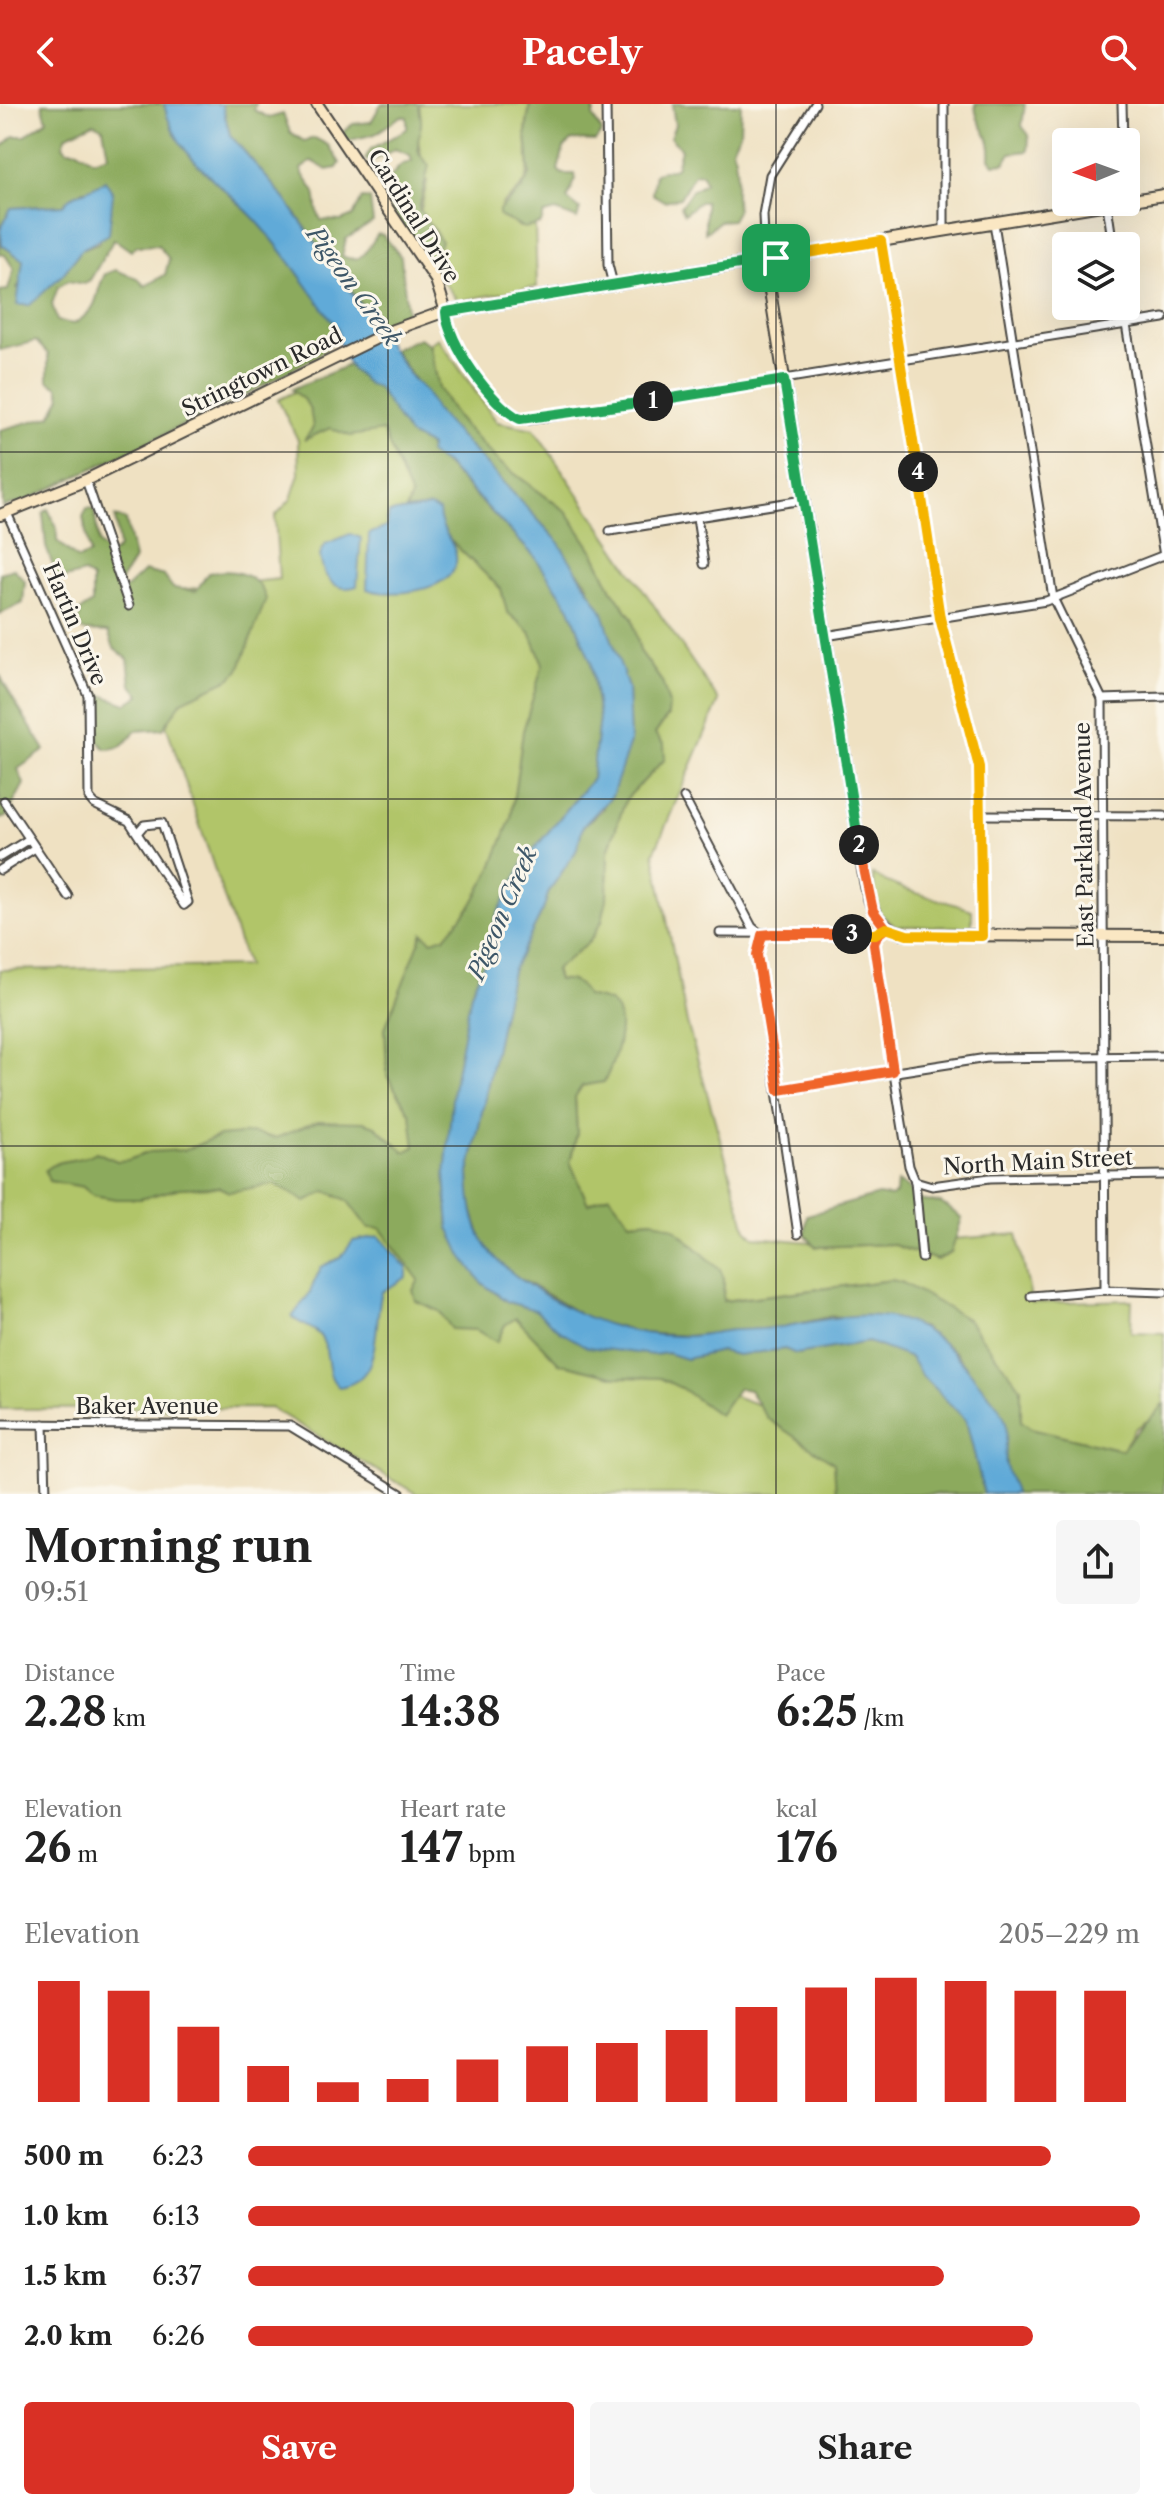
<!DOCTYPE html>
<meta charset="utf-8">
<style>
body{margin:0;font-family:"Libre Caslon Text",serif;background:#f6f6f6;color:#222;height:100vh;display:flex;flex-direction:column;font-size:30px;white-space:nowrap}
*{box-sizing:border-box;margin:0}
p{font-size:26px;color:#767676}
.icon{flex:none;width:44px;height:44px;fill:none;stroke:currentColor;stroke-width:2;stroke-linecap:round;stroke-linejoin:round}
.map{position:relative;height:1390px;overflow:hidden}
.sheet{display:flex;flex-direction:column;background:#fff;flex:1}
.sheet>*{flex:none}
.needle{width:52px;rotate:269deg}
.fabs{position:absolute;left:1052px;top:24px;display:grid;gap:16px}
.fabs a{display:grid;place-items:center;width:88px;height:88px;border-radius:8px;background:#fff;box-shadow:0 8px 32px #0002;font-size:40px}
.pin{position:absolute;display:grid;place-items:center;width:68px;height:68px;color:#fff;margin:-34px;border-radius:16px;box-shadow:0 4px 12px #0006}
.km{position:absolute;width:40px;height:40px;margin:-20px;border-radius:50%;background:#222;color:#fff;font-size:22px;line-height:40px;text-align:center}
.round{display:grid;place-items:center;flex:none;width:84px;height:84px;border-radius:8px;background:#f6f6f6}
.summary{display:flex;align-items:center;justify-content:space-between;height:136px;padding:0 24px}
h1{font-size:44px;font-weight:700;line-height:60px}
.metrics{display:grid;grid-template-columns:repeat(3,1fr);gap:12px;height:136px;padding:8px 24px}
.metrics div{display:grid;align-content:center}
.metrics b{font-size:40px;font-weight:700}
.metrics small{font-size:22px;font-weight:400}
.metrics p{font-size:22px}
.chart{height:224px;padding:16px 24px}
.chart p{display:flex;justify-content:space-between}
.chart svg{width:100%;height:144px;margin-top:8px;stroke:#d93025;stroke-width:6}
.primary-button{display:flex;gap:16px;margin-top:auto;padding:16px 24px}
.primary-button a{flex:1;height:92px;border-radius:8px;background:#d93025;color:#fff;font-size:32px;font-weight:700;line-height:92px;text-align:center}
.primary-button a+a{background:#f6f6f6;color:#222}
ul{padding:0 24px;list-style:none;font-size:26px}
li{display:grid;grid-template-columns:128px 96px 1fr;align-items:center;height:60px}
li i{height:20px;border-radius:10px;background:#d93025}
header{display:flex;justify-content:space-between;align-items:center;height:104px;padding:0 24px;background:#d93025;color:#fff;font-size:36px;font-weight:700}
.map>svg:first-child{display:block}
.green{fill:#b1c569;stroke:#6e784a;stroke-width:2}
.forest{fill:#8caa5d;stroke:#5c6a44;stroke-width:2;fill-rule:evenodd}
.water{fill:#60aad8;stroke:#466a82;stroke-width:2}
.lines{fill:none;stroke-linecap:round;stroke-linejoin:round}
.street-casing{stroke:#484642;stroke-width:11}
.secondary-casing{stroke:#484642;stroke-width:14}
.street{stroke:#fff;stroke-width:7}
.secondary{stroke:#fae7c3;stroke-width:10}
.split-1-casing{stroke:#fff;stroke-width:16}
.split-2-casing{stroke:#fff;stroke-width:16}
.split-3-casing{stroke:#fff;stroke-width:16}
.split-4-casing{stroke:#fff;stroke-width:16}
.split-5-casing{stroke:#fff;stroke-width:16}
.split-1{stroke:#22a559;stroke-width:10}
.split-2{stroke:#22a559;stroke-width:10}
.split-3{stroke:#f0652b;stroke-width:10}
.split-4{stroke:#f5b400;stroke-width:10}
.split-5{stroke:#f5b400;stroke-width:10}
.grid{fill:none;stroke:#2b2b2b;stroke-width:2;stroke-opacity:0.55}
.labels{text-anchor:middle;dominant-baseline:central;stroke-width:6;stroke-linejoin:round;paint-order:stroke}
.street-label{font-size:22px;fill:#2b2b2b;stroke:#fbf7ec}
.water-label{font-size:24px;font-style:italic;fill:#3e5768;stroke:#fbf7ec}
</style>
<header><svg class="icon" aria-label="back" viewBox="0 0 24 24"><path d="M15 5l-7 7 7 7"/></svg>Pacely<svg class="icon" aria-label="search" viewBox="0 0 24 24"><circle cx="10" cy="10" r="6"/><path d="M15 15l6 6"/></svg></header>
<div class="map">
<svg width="1164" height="1390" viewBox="0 0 1164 1390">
<rect width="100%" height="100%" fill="#fbf7ec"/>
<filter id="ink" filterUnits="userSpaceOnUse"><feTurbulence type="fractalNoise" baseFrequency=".0125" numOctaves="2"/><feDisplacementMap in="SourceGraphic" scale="16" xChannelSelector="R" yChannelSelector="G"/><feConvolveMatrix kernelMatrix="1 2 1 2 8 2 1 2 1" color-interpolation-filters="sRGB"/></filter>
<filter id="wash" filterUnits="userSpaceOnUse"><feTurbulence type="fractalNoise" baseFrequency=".006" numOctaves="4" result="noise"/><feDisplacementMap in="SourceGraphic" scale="32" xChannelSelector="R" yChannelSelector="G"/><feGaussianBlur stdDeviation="1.8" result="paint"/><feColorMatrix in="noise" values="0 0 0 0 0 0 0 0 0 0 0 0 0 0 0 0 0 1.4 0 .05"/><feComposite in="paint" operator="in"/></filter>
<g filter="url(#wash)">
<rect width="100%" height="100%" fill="#efe1c2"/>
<!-- green -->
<g class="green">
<path d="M419 0H530C529 11 525 22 526 33 529 71 535 75 502 100L519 123 535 121 537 183 458 197 428 158 436 127 420 110 427 78 417 32 421 21Z"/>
<path d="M438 234 497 318 534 325 719 597 654 749 687 919 746 1125 754 1133 810 1138 817 1143 891 1140 937 1156 951 1149 954 1135 1017 1130 1032 1199 1132 1196 1131 1228 1164 1229V1299L1154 1312 1135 1325 1122 1346 1030 1324 1021 1317V1284L903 1179 892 1176 722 1197 724 1175 653 1116 630 1118 588 1101 570 1058 577 1029 575 992 582 982 586 892 558 876 555 865 590 837 607 795 608 747 626 695 665 655 655 630 668 612 662 578 640 547 632 514 612 486 594 449 566 408 500 359 457 314 439 284 429 240Z"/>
<path d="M346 262 554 542 488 1205 819 1322 871 1390H417L271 1304 0 1305V866L247 862 123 492 279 475 275 412 291 395 299 370 298 336 278 296Z"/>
<path d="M872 770C902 788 938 794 972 806V823L895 822 879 809Z"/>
</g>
<!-- forest -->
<g class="forest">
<path d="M42 0H164C175 52 224 82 259 119 287 149 319 195 341 230L318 251 244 292 25 397 3 403 0 326 51 312 61 293 58 283 48 277V250L36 237 0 246V187L8 186 14 165 5 151 0 150V129L2 141 23 156 24 173 17 184 63 170 82 145 100 138 94 85 83 86 63 101 11 104 0 126V45L14 32H26C32 25 42 22 47 16ZM94 19 103 24 108 51 93 56 78 46H67L63 41 67 31ZM114 135 131 147 136 142 158 141 169 155 165 171 145 182 137 174 115 166 105 170C92 195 103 201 74 220L57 217 52 200 58 183 68 177 85 180 90 176Z"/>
<path d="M222 0H256L254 6 269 14 283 10 290 28 304 37 315 34 328 41 340 59 337 64 327 66 312 57 301 65C304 76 313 82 315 89 318 98 315 106 321 116L341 117 353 112 362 94 370 95 373 118 346 135 342 152C363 162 367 144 378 130L383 131 401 153 407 208 377 222 285 95 230 31Z"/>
<path d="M381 0H419C419 6 422 14 421 20 419 38 412 46 429 61L419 105 441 137 434 157 428 158 375 81V69L381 67 390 73 401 61 412 57 410 51 395 45 370 58 365 55 371 45 407 25V13L401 12 375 30 347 37 343 33 344 27 353 20 371 18Z"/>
<path d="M530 0H595L593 13 602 28 595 37 572 36 564 44 558 66 562 70H574L576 75 567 95 580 105 577 115 556 107 544 110 541 120 524 124 499 112V106L521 86 530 71 526 30Z"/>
<path d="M672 0H741L740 29 732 44C741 68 733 83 737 107L732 116 720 117 705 129V98H699L684 110 680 103 692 86 705 79 702 69 694 70 680 94 664 97 652 90 655 69 676 64 681 45 670 33 675 21Z"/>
<path d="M975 0H1025L1022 22 1029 31 1028 47 1011 49 1005 59 994 60 990 55C992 24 976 26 975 0Z"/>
<path d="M419 234 429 240 439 284 457 314 500 359 567 408 594 449 612 486 632 514 640 547 662 578 669 600 668 611 655 630 664 641 665 655 626 695 608 747 607 795 602 817 590 837 555 866 558 876C573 875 580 878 586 892 594 894 604 895 611 899 631 914 613 961 604 978L582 982 575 993 577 1029 570 1058 588 1100 609 1091 630 1118 653 1116 674 1124 720 1165 724 1175 723 1197 892 1176 903 1179 967 1215 1021 1284V1317L1031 1324 1122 1346C1134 1327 1151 1316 1164 1299V1390H1015L1006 1365 1004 1313 955 1248 922 1223 833 1212 784 1223 687 1232 642 1229 590 1216 504 1165 483 1140 470 1099 469 1069 512 866 543 806 549 787 576 747 583 722 602 706 630 638 628 584 586 477 565 454 557 436 436 307 393 245Z"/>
<path d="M349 261 368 280 377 283 437 352 535 453 570 504 591 558 599 614 592 675 525 756 495 815 485 857 471 889 445 1071 449 1124 482 1179 508 1198 535 1205 561 1228 653 1251 667 1249 686 1255 721 1247 737 1251 785 1245 796 1250 868 1238 911 1253 921 1271 966 1316 984 1390H836L834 1359 768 1315 749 1286 738 1284 719 1311 681 1284 660 1274 616 1273 559 1259 516 1214 505 1221 497 1238 476 1226 452 1225 439 1207 416 1197 413 1186 419 1176 380 1124H368L347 1096 326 1087 306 1098 275 1080 229 1088 219 1083 180 1084 140 1095H116L93 1091 84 1083 49 1077 45 1066C60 1053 80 1059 96 1048L117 1057 128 1056 150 1048 185 1046 219 1032 253 1029 276 1034 318 1017 364 1018 375 1022 405 1048 415 1043 411 1011 387 972 385 924 423 829 432 837 445 833 471 802 491 766 511 714 523 627 543 560 530 528 507 508 501 485 451 437 430 403 406 406 411 393 383 327 350 332 330 324 304 336 313 324C310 298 308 300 292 285Z"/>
<path d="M87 404 94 405 99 440 110 451 119 444 115 413 126 416 134 455 119 480 125 485 144 467 164 472 173 484 196 487 208 469C233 464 258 469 266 495L239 566 231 574 182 597 163 625 135 627C127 639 121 645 105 645L98 636C103 619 94 606 97 589L126 600 140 591 131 580 128 555 114 544 108 528 83 527 78 520 80 507 92 499V475L84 469 62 475 56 470 46 443 43 409 48 405 57 424V437L78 455 90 450 83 413Z"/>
<path d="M14 465 25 477 23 499 0 510V469Z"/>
<path d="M0 571C12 597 30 621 45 646L18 665 24 680 6 713 0 715Z"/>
<path d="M897 1078 908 1084 917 1096 941 1099 962 1114 951 1149 937 1156 891 1140 816 1143 805 1130 807 1111 878 1091 891 1093 896 1090Z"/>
</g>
<!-- water -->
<g class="water">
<path d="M164 0H222L230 31 285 95 412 274 426 288 436 307 557 436 602 506 628 584 630 638 612 692 583 722 576 747 549 787 543 806 512 867 469 1069C471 1127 482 1151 532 1183 577 1213 630 1233 685 1232 701 1232 718 1227 734 1226 750 1225 769 1226 787 1222 872 1206 918 1198 975 1274 984 1286 1003 1304 1006 1319 1008 1332 1004 1347 1006 1361 1007 1371 1013 1380 1015 1390H984L966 1316 921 1271 911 1254 868 1238 796 1250 785 1245 737 1251 721 1247 686 1255 667 1249 653 1251 587 1243 561 1228 535 1206 508 1198 482 1179 462 1152 449 1124 445 1071 453 985 471 889 485 857 495 815 525 756 592 675 599 614 591 558 570 504 535 453 446 360 429 350 430 342 409 331 377 283 368 280 351 264 340 246 338 225C313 191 289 154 261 122 226 81 175 55 164 0Z"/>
<path d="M105 76 113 89 109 130 82 145 63 170 30 201H17L23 156 2 141 0 126 11 104 63 101C75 85 91 88 105 76Z"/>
<path d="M430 403 439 407C439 427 459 441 456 459 451 488 388 494 367 485L369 430 386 423 389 409Z"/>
<path d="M350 430 361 434 357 482C334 490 322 472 320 451L325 440Z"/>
<path d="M379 1132 407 1164V1173L382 1188C372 1220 385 1277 339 1283 324 1271 331 1251 322 1235 315 1222 301 1222 292 1213L309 1190 321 1163 340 1154 353 1137Z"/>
</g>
</g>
<g filter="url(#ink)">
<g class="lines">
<defs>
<g id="street">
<path d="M606 0 608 161 613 180"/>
<path d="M944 0V127"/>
<path d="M1122 0 1123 38"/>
<path d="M1107 101 1113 142"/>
<path d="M994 119 1053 494 1102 595 1105 1186"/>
<path d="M881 137 940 514 979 663 982 832"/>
<path d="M765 156 763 111 770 71 815 0"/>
<path d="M1123 202 1164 452"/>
<path d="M446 208C447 238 497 314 529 316L1164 214"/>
<path d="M86 376 129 502"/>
<path d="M7 409 88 591 89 694 94 700 129 717 184 801"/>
<path d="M697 414 704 460"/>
<path d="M610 427 803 396"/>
<path d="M825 532 1046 497 1164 451"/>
<path d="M1102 595 1164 593"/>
<path d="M684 694 752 823 762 831 757 851 798 1130"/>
<path d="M4 697 68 792"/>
<path d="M981 711 1164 712"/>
<path d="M138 728 144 721 162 719 188 798 184 801"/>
<path d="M0 753 29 735"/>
<path d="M0 766 35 744"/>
<path d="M879 828 874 840 877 865 909 1062 915 1077"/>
<path d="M720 829 875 830 881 827"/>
<path d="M779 986 987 954 1164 952"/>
<path d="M915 1077 932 1082 990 1074 1164 1071"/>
<path d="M915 1077 922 1154"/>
<path d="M1031 1192 1105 1186 1164 1188"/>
<path d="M0 1320 290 1322 401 1390"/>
<path d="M44 1320 46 1390"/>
</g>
<g id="secondary">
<path d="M317 0 436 176 446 208"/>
<path d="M1126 97 1164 91"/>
<path d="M765 156 863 766C869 798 872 822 907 831L1164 832"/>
<path d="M0 411 86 376 393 226 440 209 1120 98"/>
</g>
</defs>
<!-- street casing -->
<use href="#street" class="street-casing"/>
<!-- secondary casing -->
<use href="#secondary" class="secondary-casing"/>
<!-- street -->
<use href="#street" class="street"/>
<!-- secondary -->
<use href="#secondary" class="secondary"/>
</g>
</g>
<g class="lines" filter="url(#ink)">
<defs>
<path id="split-1" d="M653 297 520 315C492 302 447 238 446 208L776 154"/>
<path id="split-2" d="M653 297 784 276 859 741"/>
<path id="split-3" d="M852 830H772L762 831 757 851 779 986 893 967 874 840 877 831 886 824 873 807 859 741"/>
<path id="split-4" d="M852 830H875L886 824 907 831 982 832 979 663 940 514 918 368"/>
<path id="split-5" d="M776 154 881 137 918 368"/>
</defs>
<!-- split-1 casing -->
<use href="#split-1" class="split-1-casing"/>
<!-- split-2 casing -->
<use href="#split-2" class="split-2-casing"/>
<!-- split-3 casing -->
<use href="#split-3" class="split-3-casing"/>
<!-- split-4 casing -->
<use href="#split-4" class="split-4-casing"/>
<!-- split-5 casing -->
<use href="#split-5" class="split-5-casing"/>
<!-- split-1 -->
<use href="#split-1" class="split-1"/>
<!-- split-2 -->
<use href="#split-2" class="split-2"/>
<!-- split-3 -->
<use href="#split-3" class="split-3"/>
<!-- split-4 -->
<use href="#split-4" class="split-4"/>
<!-- split-5 -->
<use href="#split-5" class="split-5"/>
</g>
<!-- grid -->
<path class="grid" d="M388 0V1390M776 0V1390M0 348H1164M0 695H1164M0 1042H1164"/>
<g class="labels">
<!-- street labels -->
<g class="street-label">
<text transform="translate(414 112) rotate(58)">Cardinal Drive</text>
<text transform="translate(262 268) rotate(-26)">Stringtown Road</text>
<text transform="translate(75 520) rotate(67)">Hartin Drive</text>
<text transform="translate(1084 731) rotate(-91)">East Parkland Avenue</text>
<text transform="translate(1038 1058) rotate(-3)">North Main Street</text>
<text x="147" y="1302">Baker Avenue</text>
</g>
<!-- water labels -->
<g class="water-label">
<text transform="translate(354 182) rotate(54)">Pigeon Creek</text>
<text transform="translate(502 809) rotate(-67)">Pigeon Creek</text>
</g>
</g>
</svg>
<div class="fabs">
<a><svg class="needle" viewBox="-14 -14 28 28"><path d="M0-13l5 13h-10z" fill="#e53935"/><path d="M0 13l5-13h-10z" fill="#767676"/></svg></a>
<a><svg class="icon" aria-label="layers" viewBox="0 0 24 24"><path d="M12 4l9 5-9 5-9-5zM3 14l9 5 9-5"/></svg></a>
</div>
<div class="pin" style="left:776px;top:154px;background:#1e9e55"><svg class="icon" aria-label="arrive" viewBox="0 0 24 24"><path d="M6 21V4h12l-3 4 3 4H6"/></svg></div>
<b class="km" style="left:653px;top:297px">1</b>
<b class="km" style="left:859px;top:741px">2</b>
<b class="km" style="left:852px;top:830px">3</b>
<b class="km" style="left:918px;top:368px">4</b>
</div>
<section class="sheet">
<div class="summary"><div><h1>Morning run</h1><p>09:51</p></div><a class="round"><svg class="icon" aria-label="share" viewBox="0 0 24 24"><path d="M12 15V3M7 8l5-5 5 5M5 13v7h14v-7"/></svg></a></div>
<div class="metrics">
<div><p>Distance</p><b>2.28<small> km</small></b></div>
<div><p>Time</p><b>14:38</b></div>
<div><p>Pace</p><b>6:25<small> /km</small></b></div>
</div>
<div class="metrics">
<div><p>Elevation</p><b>26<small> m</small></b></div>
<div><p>Heart rate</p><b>147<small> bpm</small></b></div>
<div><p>kcal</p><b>176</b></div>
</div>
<div class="chart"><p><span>Elevation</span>205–229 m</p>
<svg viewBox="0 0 160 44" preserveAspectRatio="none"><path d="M5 44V7M15 44V10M25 44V21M35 44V33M45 44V38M55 44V37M65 44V31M75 44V27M85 44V26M95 44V22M105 44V15M115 44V9M125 44V6M135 44V7M145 44V10M155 44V10"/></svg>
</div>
<ul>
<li><b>500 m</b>6:23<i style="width:90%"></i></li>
<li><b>1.0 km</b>6:13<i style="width:100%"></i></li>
<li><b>1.5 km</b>6:37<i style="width:78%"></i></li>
<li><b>2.0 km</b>6:26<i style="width:88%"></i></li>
</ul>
<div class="primary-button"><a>Save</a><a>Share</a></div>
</section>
